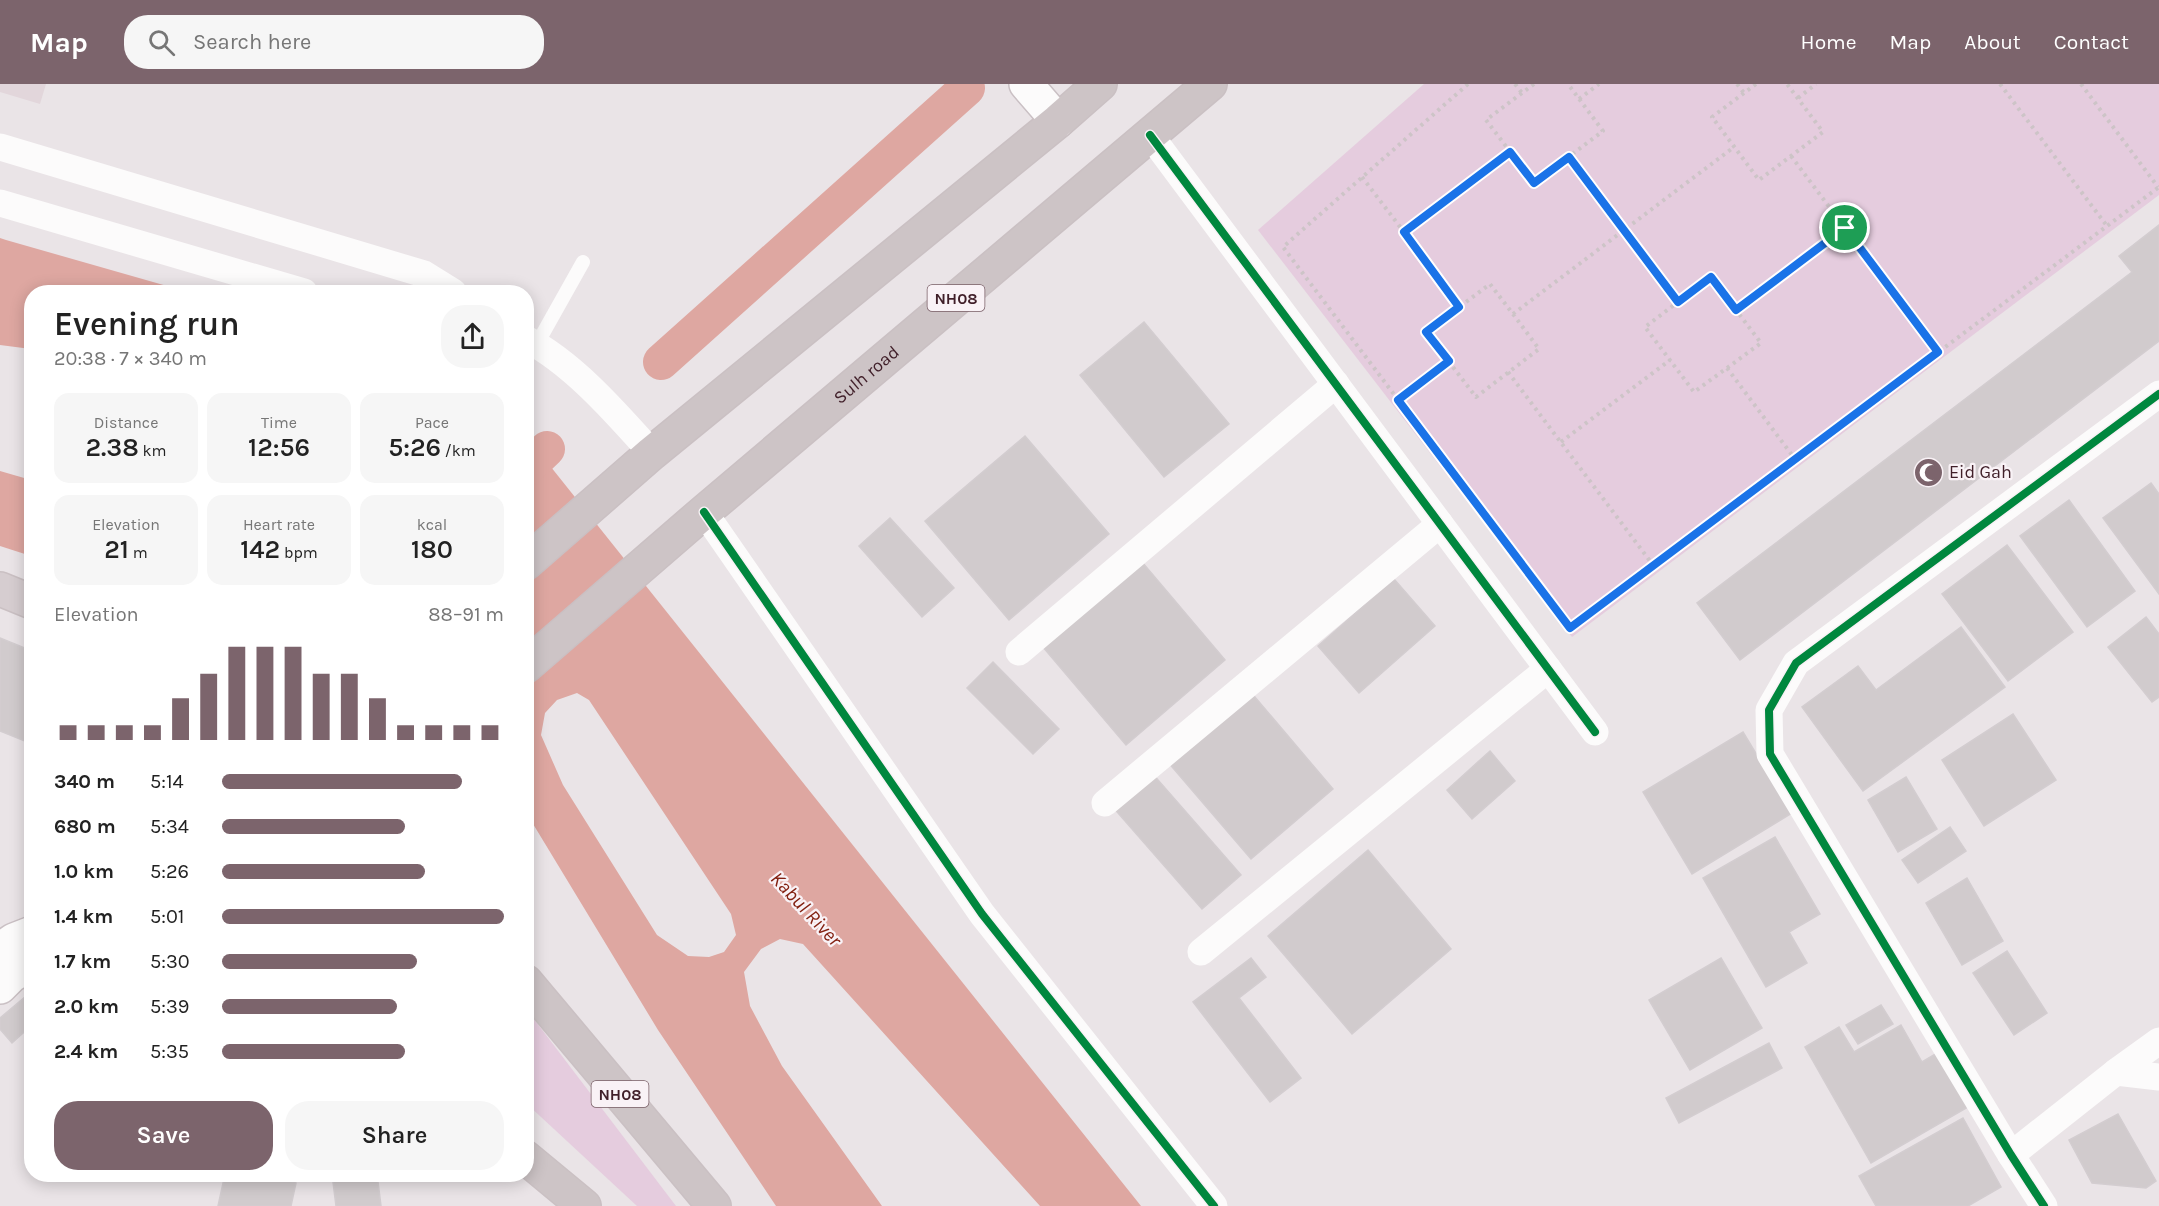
<!DOCTYPE html>
<meta charset="utf-8">
<style>
body{margin:0;font-family:Karla,sans-serif;background:#f6f6f6;color:#222;height:100vh;display:flex;flex-direction:column;font-size:22px;white-space:nowrap}
*{box-sizing:border-box;margin:0}
p{font-size:20px;color:#767676}
.icon{flex:none;width:33px;height:33px;fill:none;stroke:currentColor;stroke-width:2;stroke-linecap:round;stroke-linejoin:round}
.map{position:relative;flex:1;overflow:hidden}
.panel{position:absolute;left:24px;top:201px;width:510px;height:897px;display:flex;flex-direction:column;background:#fff;border-radius:24px;box-shadow:0 3px 15px #0003}
.panel>*{flex:none}
.pin{position:absolute;display:grid;place-items:center;width:51px;height:51px;color:#fff;margin:-26px;border:3px solid #fff;border-radius:50%;box-shadow:0 2px 6px #0007}
.round{display:grid;place-items:center;flex:none;width:63px;height:63px;border-radius:24px;background:#f6f6f6}
.overview{display:flex;align-items:center;justify-content:space-between;height:102px;padding:0 30px}
h1{font-size:33px;font-weight:600;line-height:45px}
.metrics{display:grid;grid-template-columns:repeat(3,1fr);gap:9px;height:102px;padding:6px 30px}
.metrics div{display:grid;align-content:center;border-radius:15px;background:#f6f6f6;text-align:center}
.metrics b{font-size:26px;font-weight:600}
.metrics small{font-size:16px;font-weight:400}
.metrics p{font-size:16px}
.chart{height:168px;padding:12px 30px}
.chart p{display:flex;justify-content:space-between}
.chart svg{width:100%;height:108px;margin-top:6px;stroke:#7c646c;stroke-width:6}
.action{display:flex;gap:12px;margin-top:auto;padding:12px 30px}
.action a{flex:1;height:69px;border-radius:24px;background:#7c646c;color:#fff;font-size:24px;font-weight:600;line-height:69px;text-align:center}
.action a+a{background:#f6f6f6;color:#222}
ul{padding:0 30px;list-style:none;font-size:20px}
li{display:grid;grid-template-columns:96px 72px 1fr;align-items:center;height:45px}
li i{height:15px;border-radius:8px;background:#7c646c}
header{display:flex;align-items:center;gap:36px;box-sizing:border-box;height:84px;padding:0 30px;background:#7c646c;color:#fff}
header strong{font-size:28px}
nav{display:flex;gap:33px;margin-inline-start:auto;font-size:21px}
.search{width:420px;height:54px;background:#f6f6f6;display:flex;align-items:center;gap:15px;box-sizing:border-box;padding:0 21px;border-radius:24px;color:#767676;font-size:22px}
.map>svg:first-child{display:block}
.built{fill:#e2d6db}
.green{fill:#e5ccde}
.water{fill:#dea7a1;fill-rule:evenodd}
.lines{fill:none;stroke-linecap:round;stroke-linejoin:round}
.canal{stroke:#dea7a1;stroke-width:36}
.building{fill:#d1cbcd;stroke:#d3cdd0;stroke-width:1.5}
.secondary-casing{stroke:#cac0c4;stroke-width:36}
.primary-casing{stroke:#cac0c3;stroke-width:36}
.trunk-casing{stroke:#cac0c3;stroke-width:36}
.path{stroke:#cdc4c7;stroke-width:4;stroke-dasharray:3 4.5;stroke-linecap:butt}
.service{stroke:#fcfbfb;stroke-width:14}
.minor{stroke:#fcfbfb;stroke-width:27}
.secondary{stroke:#fcfbfb;stroke-width:33}
.primary{stroke:#d6cdd0;stroke-width:33}
.trunk{stroke:#cdc4c6;stroke-width:33}
.cycleway-casing{stroke:#f9f2f6;stroke-width:11}
.cycleway{stroke:#00873e;stroke-width:8}
.route-casing{stroke:#fff;stroke-width:12}
.route{stroke:#1a73e8;stroke-width:8}
.labels{text-anchor:middle;dominant-baseline:central;stroke-width:4.5;stroke-linejoin:round;paint-order:stroke}
.shield{fill:#f9f2f6;stroke:#785e66;stroke-width:1.5}
.shield-label{font-size:16px;font-weight:bold;fill:#401f29}
.street-label{font-size:18px;fill:#401f29;stroke:#f9f2f6}
.poi-label{font-size:18px;fill:#401f29;stroke:#f9f2f6;text-anchor:start}
.water-label{font-size:20px;font-style:italic;fill:#832112;stroke:#f9f2f6}
</style>
<header>
<strong>Map</strong>
<div class="search"><svg class="icon" aria-label="search" viewBox="0 0 24 24"><circle cx="10" cy="10" r="6"/><path d="M15 15l6 6"/></svg>Search here</div>
<nav><a>Home</a><a>Map</a><a>About</a><a>Contact</a></nav>
</header>
<div class="map">
<svg width="2159" height="1122" viewBox="0 0 2159 1122">
<rect width="100%" height="100%" fill="#eae4e7"/>
<!-- built -->
<path class="built" d="M0 0H46L40 20 0 8Z"/>
<!-- green -->
<g class="green">
<path d="M1424 0H2159V111L1572 553 1258 146Z"/>
<path d="M527 926 676 1122H637L527 1020Z"/>
</g>
<!-- water -->
<g class="water">
<path d="M0 154 6 156 188 208H32L31 265 0 261Z"/>
<path d="M527 353 1141 1122H1040L803 860 780 855 761 865 744 888 750 922 782 982 882 1122H776L658 946 527 730ZM577 609 589 616 731 830 736 851 724 868 709 873 688 872 657 851 563 701 541 651 545 629 557 616Z"/>
<path d="M0 387 31 396V472L0 462Z"/>
</g>
<g class="lines">
<!-- canal -->
<g class="canal">
<path d="M661 278 967 4"/>
<path d="M526 385 547 365"/>
</g>
</g>
<!-- building -->
<g class="building">
<path d="M2159 141V257L1740 576 1697 519 2132 188 2119 172Z"/>
<path d="M1144 238 1229 340 1164 393 1080 291Z"/>
<path d="M1025 352 1109 450 1009 536 925 437Z"/>
<path d="M2151 399 2159 410V510L2103 434Z"/>
<path d="M2069 416 2135 507 2087 543 2020 452Z"/>
<path d="M890 434 954 504 922 533 859 462Z"/>
<path d="M2007 461 2073 548 2008 597 1942 510Z"/>
<path d="M1142 478 1225 576 1126 661 1043 563Z"/>
<path d="M1394 495 1435 542 1359 609 1318 562Z"/>
<path d="M2146 533 2159 550V613L2152 618 2108 563Z"/>
<path d="M1961 543 2005 603 1863 707 1802 623 1858 582 1876 606Z"/>
<path d="M0 554 32 567V660L0 647Z"/>
<path d="M993 578 1059 645 1033 670 967 604Z"/>
<path d="M1249 606 1333 705 1251 775 1167 677Z"/>
<path d="M2013 630 2056 696 1984 742 1942 676Z"/>
<path d="M1743 648 1792 729 1692 790 1643 708Z"/>
<path d="M1490 667 1515 697 1472 735 1447 706Z"/>
<path d="M1151 688 1241 791 1202 825 1112 722Z"/>
<path d="M1906 693 1937 745 1898 768 1868 716Z"/>
<path d="M1950 743 1966 767 1918 799 1902 776Z"/>
<path d="M1775 753 1820 830 1789 848 1807 879 1766 903 1703 794Z"/>
<path d="M1368 766 1451 865 1352 950 1268 852Z"/>
<path d="M1967 794 2003 857 1962 881 1926 819Z"/>
<path d="M2007 867 2047 929 2014 951 1973 889Z"/>
<path d="M1251 874 1266 893 1239 914 1301 994 1270 1018 1193 918Z"/>
<path d="M1721 874 1762 944 1690 986 1649 916Z"/>
<path d="M32 907V941L12 959 0 945V934Z"/>
<path d="M1881 921 1893 940 1858 960 1846 941Z"/>
<path d="M1901 941 1922 978 1937 969 1968 1023 1871 1079 1805 963 1839 943 1854 968Z"/>
<path d="M1769 959 1782 984 1679 1039 1666 1014Z"/>
<path d="M2118 1030 2156 1097 2146 1104 2092 1099 2069 1056Z"/>
<path d="M1963 1034 2001 1103 1968 1122H1876L1859 1092Z"/>
<path d="M225 1090H263L296 1099 291 1122H218Z"/>
<path d="M332 1090H377L381 1122H336Z"/>
</g>
<g class="lines">
<defs>
<g id="secondary">
<path d="M1026 0 1058 37"/>
<path d="M0 865 14 856 32 849"/>
<path d="M0 903 11 892 32 879"/>
</g>
<path id="primary" d="M0 505 32 518"/>
<g id="trunk">
<path d="M526 479 652 369 1058 37 1100 0"/>
<path id="s1" d="M526 582 704 428 1210 0"/>
<path d="M526 898 714 1122"/>
<path d="M526 1074 584 1122"/>
</g>
</defs>
<!-- secondary casing -->
<use href="#secondary" class="secondary-casing"/>
<!-- primary casing -->
<use href="#primary" class="primary-casing"/>
<!-- trunk casing -->
<use href="#trunk" class="trunk-casing"/>
<!-- path -->
<g class="path">
<path d="M1468 0 1283 163 1570 544 2159 103"/>
<path d="M1515 0 1522 9"/>
<path d="M1534 0 1486 36 1534 99 1603 47 1568 0"/>
<path d="M1737 0 1744 9"/>
<path d="M1756 0 1712 33 1759 96 1823 48 1787 0"/>
<path d="M2000 0 2107 142"/>
<path d="M2081 0 2158 103"/>
<path d="M1798 14 1816 0"/>
<path d="M1579 15 1599 0"/>
<path d="M1791 72 1938 268"/>
<path d="M1569 73 1678 218"/>
<path d="M1362 93 1404 148 1511 68"/>
<path d="M1404 148 1459 223"/>
<path d="M1736 226 1845 144"/>
<path d="M1513 230 1539 265 1476 313 1426 248 1490 200 1513 230 1734 63"/>
<path d="M1727 284 1761 259 1711 193 1645 243 1694 308 1727 284 1795 375"/>
<path d="M1508 288 1653 481"/>
<path d="M1398 316 1449 277"/>
<path d="M1561 358 1670 276"/>
</g>
<!-- service -->
<path class="service" d="M537 260 583 178"/>
<!-- minor -->
<g class="minor">
<path d="M1150 51 1595 648"/>
<path d="M0 63 424 190 453 208"/>
<path d="M0 119 304 208"/>
<path d="M526 255C573 279 617 330 652 369"/>
<path d="M704 428 982 830 1214 1122"/>
<path d="M1019 568 1336 300"/>
<path d="M1105 719 1440 440"/>
<path d="M1201 868 1548 585"/>
<path d="M2116 988 2159 993"/>
<path d="M2011 1071 2116 988 2159 957"/>
<path d="M2044 1122 2011 1071 1770 670 1769 626 1796 579 2159 310"/>
</g>
<!-- secondary -->
<use href="#secondary" class="secondary"/>
<!-- primary -->
<use href="#primary" class="primary"/>
<!-- trunk -->
<use href="#trunk" class="trunk"/>
<defs>
<g id="cycleway">
<path d="M1150 51 1595 648"/>
<path d="M704 428 982 830 1214 1122"/>
<path d="M2044 1122 2011 1071 1770 670 1769 626 1796 579 2159 310"/>
</g>
</defs>
<!-- cycleway casing -->
<use href="#cycleway" class="cycleway-casing"/>
<!-- cycleway -->
<use href="#cycleway" class="cycleway"/>
</g>
<g class="lines">
<defs>
<path id="route" d="M1510 68 1534 99 1569 73 1678 218 1711 193 1736 226 1845 144 1938 268 1570 544 1398 316 1449 277 1426 248 1459 223 1404 148Z"/>
</defs>
<!-- route casing -->
<use href="#route" class="route-casing"/>
<!-- route -->
<use href="#route" class="route"/>
</g>
<!-- icons -->
<defs>
<symbol id="mosque-disc" viewBox="-11 -11 22 22"><circle r="9.5" fill="#7c646c" stroke="#f9f2f6"/><path d="M3.5-4.9A6 6 0 1 0 3.5 4.9A5 5 0 1 1 3.5-4.9Z" fill="#fff"/></symbol>
</defs>
<g fill-rule="evenodd">
<use href="#mosque-disc" x="1912" y="372" width="33" height="33"/>
</g>
<g class="labels">
<!-- shield labels -->
<g class="shield">
<rect x="927.5" y="201" width="57" height="26" rx="4.5"/>
<rect x="591.5" y="997" width="57" height="26" rx="4.5"/>
</g>
<g class="shield-label">
<text x="956" y="214">NH08</text>
<text x="620" y="1010">NH08</text>
</g>
<!-- street labels -->
<g class="street-label">
<text stroke="none"><textPath href="#s1" startOffset="448">Sulh road</textPath></text>
</g>
<!-- poi labels -->
<g class="poi-label">
<text x="1949" y="388">Eid Gah</text>
</g>
<!-- water labels -->
<g class="water-label">
<text transform="translate(806 825) rotate(47)">Kabul River</text>
</g>
</g>
</svg>
<div class="pin" style="left:1845px;top:144px;background:#1e9e55"><svg class="icon" aria-label="arrive" viewBox="0 0 24 24"><path d="M6 21V4h12l-3 4 3 4H6"/></svg></div>
<section class="panel">
<div class="overview"><div><h1>Evening run</h1><p>20:38 · 7 × 340 m</p></div><a class="round"><svg class="icon" aria-label="share" viewBox="0 0 24 24"><path d="M12 15V3M7 8l5-5 5 5M5 13v7h14v-7"/></svg></a></div>
<div class="metrics">
<div><p>Distance</p><b>2.38<small> km</small></b></div>
<div><p>Time</p><b>12:56</b></div>
<div><p>Pace</p><b>5:26<small> /km</small></b></div>
</div>
<div class="metrics">
<div><p>Elevation</p><b>21<small> m</small></b></div>
<div><p>Heart rate</p><b>142<small> bpm</small></b></div>
<div><p>kcal</p><b>180</b></div>
</div>
<div class="chart"><p><span>Elevation</span>88–91 m</p>
<svg viewBox="0 0 160 44" preserveAspectRatio="none"><path d="M5 44V38M15 44V38M25 44V38M35 44V38M45 44V27M55 44V17M65 44V6M75 44V6M85 44V6M95 44V17M105 44V17M115 44V27M125 44V38M135 44V38M145 44V38M155 44V38"/></svg>
</div>
<ul>
<li><b>340 m</b>5:14<i style="width:85%"></i></li>
<li><b>680 m</b>5:34<i style="width:65%"></i></li>
<li><b>1.0 km</b>5:26<i style="width:72%"></i></li>
<li><b>1.4 km</b>5:01<i style="width:100%"></i></li>
<li><b>1.7 km</b>5:30<i style="width:69%"></i></li>
<li><b>2.0 km</b>5:39<i style="width:62%"></i></li>
<li><b>2.4 km</b>5:35<i style="width:65%"></i></li>
</ul>
<div class="action"><a>Save</a><a>Share</a></div>
</section>
</div>
